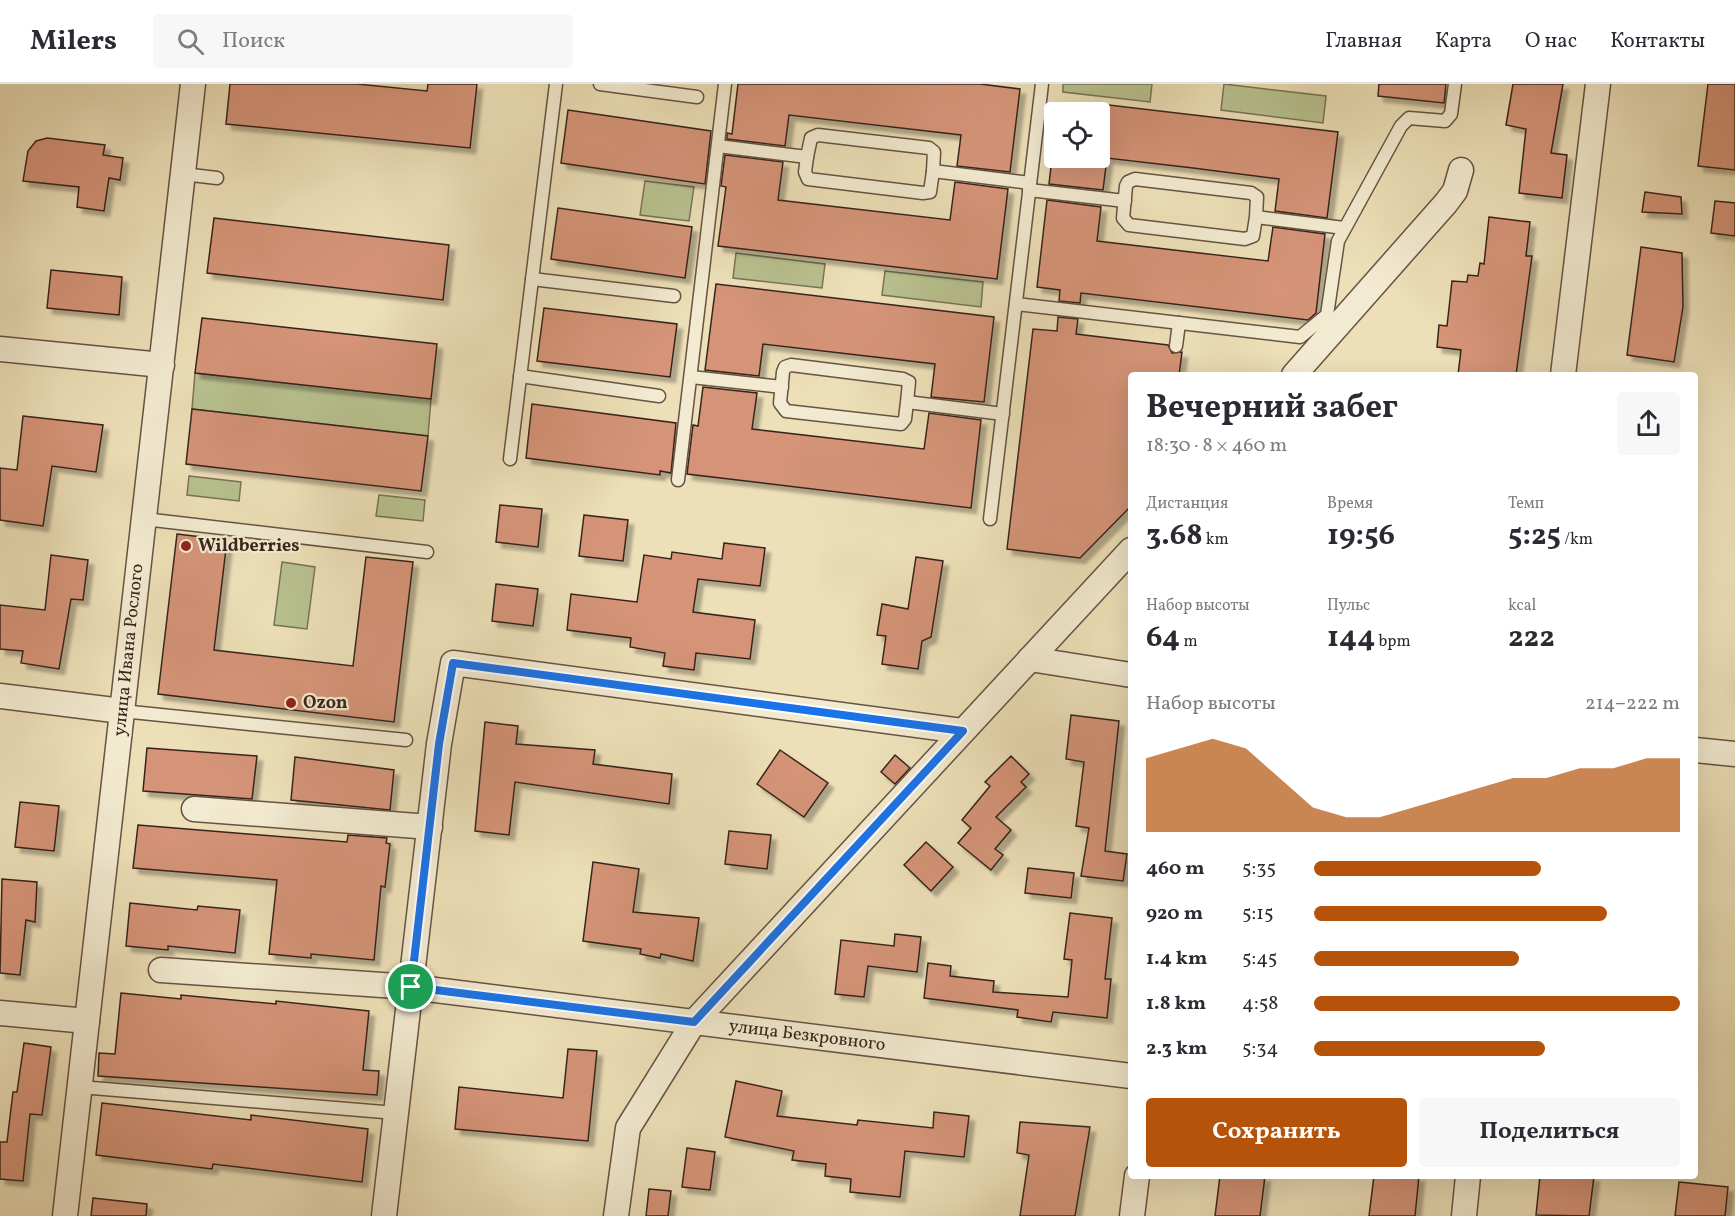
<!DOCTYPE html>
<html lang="ru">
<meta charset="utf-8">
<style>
body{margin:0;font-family:Vollkorn,serif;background:#f7f7f7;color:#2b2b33;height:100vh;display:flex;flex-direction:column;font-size:22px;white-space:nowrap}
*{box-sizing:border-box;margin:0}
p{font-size:20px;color:#7c7c81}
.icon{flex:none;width:33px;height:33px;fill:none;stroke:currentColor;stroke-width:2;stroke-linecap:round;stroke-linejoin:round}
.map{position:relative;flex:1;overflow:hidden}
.sheet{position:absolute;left:1128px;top:288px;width:570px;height:807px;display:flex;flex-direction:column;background:#fff;border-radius:6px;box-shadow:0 6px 24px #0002}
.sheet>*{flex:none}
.buttons{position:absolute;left:1044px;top:18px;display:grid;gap:12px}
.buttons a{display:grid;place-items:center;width:66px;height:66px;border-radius:6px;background:#fff;box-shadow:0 6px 24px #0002;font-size:30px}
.pin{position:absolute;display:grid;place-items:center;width:51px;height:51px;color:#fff;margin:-26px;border:3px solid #fff;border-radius:50%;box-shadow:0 2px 6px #0007}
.round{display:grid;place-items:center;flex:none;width:63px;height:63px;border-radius:6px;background:#f7f7f7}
.headline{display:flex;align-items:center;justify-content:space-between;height:102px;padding:0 18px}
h1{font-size:33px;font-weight:700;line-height:45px}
.stats{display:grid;grid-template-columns:repeat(3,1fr);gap:9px;height:102px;padding:6px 18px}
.stats div{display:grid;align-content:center}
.stats b{font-size:30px;font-weight:700}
.stats small{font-size:16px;font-weight:400}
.stats p{font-size:16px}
.chart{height:168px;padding:12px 18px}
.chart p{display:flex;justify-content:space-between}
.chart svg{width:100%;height:108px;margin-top:6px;fill:#b45309;opacity:.7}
.primary-button{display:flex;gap:12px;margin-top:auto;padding:12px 18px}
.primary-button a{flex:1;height:69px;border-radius:6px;background:#b45309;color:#fff;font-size:24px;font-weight:700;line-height:69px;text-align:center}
.primary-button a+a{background:#f7f7f7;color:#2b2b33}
ul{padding:0 18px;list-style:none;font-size:20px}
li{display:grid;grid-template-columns:96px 72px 1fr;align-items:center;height:45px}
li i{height:15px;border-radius:8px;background:#b45309}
header{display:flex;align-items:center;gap:36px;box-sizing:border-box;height:84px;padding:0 30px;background:#fff;border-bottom:2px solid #e1e1e2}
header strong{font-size:28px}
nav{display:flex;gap:33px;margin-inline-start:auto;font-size:21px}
.search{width:420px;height:54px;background:#f7f7f7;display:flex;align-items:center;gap:15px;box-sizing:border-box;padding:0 21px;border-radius:6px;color:#7c7c81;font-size:22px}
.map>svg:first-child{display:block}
.green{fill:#b8c28f;stroke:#787356;stroke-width:1.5}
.building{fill:#d59478;stroke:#39241c;stroke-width:1.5;filter:url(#shadow)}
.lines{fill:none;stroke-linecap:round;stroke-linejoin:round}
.service-casing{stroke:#665343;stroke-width:15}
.minor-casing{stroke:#665343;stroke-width:27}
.service{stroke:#f3ebd1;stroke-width:12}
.minor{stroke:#f3ebd1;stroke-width:24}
.route-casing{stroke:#fff;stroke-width:12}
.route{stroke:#1a73e8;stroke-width:8}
.poi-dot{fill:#8f2418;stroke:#f3ebd1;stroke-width:2}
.labels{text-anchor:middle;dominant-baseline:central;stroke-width:4.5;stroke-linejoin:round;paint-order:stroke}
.poi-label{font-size:18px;font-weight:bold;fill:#39241c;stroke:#f3ebd1;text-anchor:start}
.street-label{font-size:18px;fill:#39241c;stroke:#f3ebd1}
</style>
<header>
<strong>Milers</strong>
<div class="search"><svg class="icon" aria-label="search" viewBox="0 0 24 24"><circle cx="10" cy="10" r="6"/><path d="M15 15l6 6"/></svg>Поиск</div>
<nav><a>Главная</a><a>Карта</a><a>О нас</a><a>Контакты</a></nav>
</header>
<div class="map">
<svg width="1735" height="1132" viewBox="0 0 1735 1132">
<defs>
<filter id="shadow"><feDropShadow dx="5.5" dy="5.5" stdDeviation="1.5" flood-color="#0004"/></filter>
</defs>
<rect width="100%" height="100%" fill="#ede0b8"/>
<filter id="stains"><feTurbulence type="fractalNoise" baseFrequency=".00333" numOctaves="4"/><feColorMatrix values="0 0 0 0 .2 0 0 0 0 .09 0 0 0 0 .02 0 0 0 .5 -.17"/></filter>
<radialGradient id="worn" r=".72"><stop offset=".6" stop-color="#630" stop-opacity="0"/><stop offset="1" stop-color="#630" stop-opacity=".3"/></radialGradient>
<!-- green -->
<g class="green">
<path d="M1063 0H1152L1150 18 1063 8Z"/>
<path d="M1224 0 1326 12 1323 39 1221 26Z"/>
<path d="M645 97 694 103 689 137 640 131Z"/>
<path d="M736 169 825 180 822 204 733 194Z"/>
<path d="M885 187 983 198 981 223 882 211Z"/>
<path d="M195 289 431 315 428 352 192 325Z"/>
<path d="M189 392 241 398 239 417 187 411Z"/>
<path d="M379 411 425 416 423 437 376 432Z"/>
<path d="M282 478 315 483 307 545 274 541Z"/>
</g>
<!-- building -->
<g class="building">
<path d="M230 0H357L427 7 428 0H477L470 64 226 40Z"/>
<path d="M738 0H980L1020 5 1010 88 957 82 961 51 789 31 785 62 727 55V49L732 50Z"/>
<path d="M1379 0H1446L1444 19 1378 12Z"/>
<path d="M1513 0H1563L1551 69 1567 71 1562 114 1519 109 1526 45 1506 41Z"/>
<path d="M1708 0H1735V86L1698 82Z"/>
<path d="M1100 20 1338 48 1327 134 1275 127 1279 95 1193 84 1107 74 1103 106 1049 100 1052 74H1101Z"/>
<path d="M568 26 711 47 705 100 561 79Z"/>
<path d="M47 54 105 61 103 71 123 74 120 96 109 94 104 127 77 123 79 103 23 97 28 67 36 57Z"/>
<path d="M725 71 783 78 778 116 950 136 955 98 1008 105 997 195 718 162 726 103 721 102Z"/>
<path d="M1645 108 1681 113 1682 130 1642 128Z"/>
<path d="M1047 116 1101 123 1097 157 1268 177 1273 143 1325 150 1316 229 1308 236 1081 209 1080 219 1059 217 1060 206 1037 203Z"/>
<path d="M1715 117 1735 119V152L1711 149Z"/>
<path d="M558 124 692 143 685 194 551 175Z"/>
<path d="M1489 133 1530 138 1526 172H1532L1516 291H1458L1461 266 1437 263 1439 241 1447 242 1452 197 1467 198 1468 191 1478 192 1480 179 1484 180Z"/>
<path d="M214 134 449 161 443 216 207 189Z"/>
<path d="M1641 163 1682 169 1683 223 1674 278 1627 271Z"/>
<path d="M51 186 122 193 119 231 47 224Z"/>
<path d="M716 200 994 233 984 318 931 313 935 280 763 260 759 292 705 286Z"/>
<path d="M544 224 677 240 670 293 537 277Z"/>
<path d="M1058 233 1078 235 1076 250 1168 261 1172 269 1182 268 1179 291H1131V422L1080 474 1007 465 1033 245 1057 247Z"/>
<path d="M202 234 437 260 431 315 195 289Z"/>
<path d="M703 303 757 309 752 345 924 365 929 329 981 336 971 424 687 390 693 341 698 342Z"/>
<path d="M532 320 676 339 671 389 660 387V391L526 374Z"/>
<path d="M192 325 428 352 421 407 186 380Z"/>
<path d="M23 332 103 341 96 388 52 382 43 442 0 436V384L17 386Z"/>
<path d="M500 421 542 425 538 463 496 458Z"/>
<path d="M584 431 628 436 623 477 579 472Z"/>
<path d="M177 450 227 456 214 566 353 582 366 473 413 478 394 638 158 610Z"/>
<path d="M724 459 765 464 760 502 698 495 693 528 755 536 750 575 696 569 694 586 663 582 665 569 630 563 631 554 567 546 571 510 637 518 644 471 671 475 672 468 722 475Z"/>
<path d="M51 471 88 476 83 516 71 515 59 585 21 579 23 567 0 565V521L45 526Z"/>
<path d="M916 473 943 477 931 553 922 557 918 585 882 580 886 552 877 551 882 520 908 525Z"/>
<path d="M496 500 538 505 533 542 492 537Z"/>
<path d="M1071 631 1119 637 1105 767 1127 770 1123 797 1081 792 1089 744 1076 742 1084 678 1066 675Z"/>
<path d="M485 638 518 642 516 660 595 666 593 680 672 690 669 720 515 698 509 751 475 747Z"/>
<path d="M147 664 257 672 252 715 143 707Z"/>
<path d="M780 666 828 699 804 733 757 700Z"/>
<path d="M895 671 910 684 895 700 881 688Z"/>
<path d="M1011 672 1029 690 1021 698 1026 703 996 733 1011 746 995 765 1003 771 991 786 958 759 971 744 962 736 990 702 985 698Z"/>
<path d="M295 673 394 686 390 726 291 716Z"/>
<path d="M20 718 59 722 54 767 15 763Z"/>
<path d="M138 741 347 758 348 751 387 754 386 759 390 760 385 803 381 802 374 876 311 870V874L269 870 277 796 133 784Z"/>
<path d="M729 747 771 751 767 785 725 780Z"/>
<path d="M926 758 953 783 931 807 904 781Z"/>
<path d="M593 778 639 785 633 828 699 834 693 877 661 870 660 874 640 870 641 865 583 857Z"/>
<path d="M1028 784 1074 789 1071 814 1025 809Z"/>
<path d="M2 795 37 798 35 838 26 836 20 891 0 889Z"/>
<path d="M130 819 197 826 198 822 240 826 235 869 168 862V866L126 862Z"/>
<path d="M1070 829 1112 834 1105 895H1111L1107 934 1053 928 1051 938 1017 933 1018 926 924 914 928 879 951 882 950 892 994 897 993 908 1068 913 1072 876 1064 875Z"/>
<path d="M895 850 921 853 917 888 868 882 864 913 835 910 841 856 894 862Z"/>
<path d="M121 909 181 915V911L276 920V917L369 927 363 986 379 987 377 1011 98 992 99 969 115 970Z"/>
<path d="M24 959 51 963 42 1031 30 1030 23 1097 0 1095V1058H7L13 1008H17Z"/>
<path d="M568 965 597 967 588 1057 455 1045 459 1003 563 1014Z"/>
<path d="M736 997 782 1007 777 1032 857 1041 858 1036 933 1044 934 1028 969 1032 964 1073 905 1067 900 1113 850 1108 851 1095 825 1092 826 1080 792 1076 794 1067 725 1053Z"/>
<path d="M102 1019 251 1036V1031L368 1045 362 1098 213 1080 212 1085 96 1071Z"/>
<path d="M1020 1038 1090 1043 1075 1132H1020L1029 1071 1017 1069Z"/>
<path d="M687 1064 715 1068 710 1106 682 1103Z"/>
<path d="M1220 1092H1265L1260 1132H1215Z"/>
<path d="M1374 1092H1419L1415 1132H1369Z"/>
<path d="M1540 1092H1594L1589 1132 1536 1131Z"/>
<path d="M1679 1098 1728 1103 1725 1132H1675Z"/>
<path d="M649 1105 671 1107 668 1132H646Z"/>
<path d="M93 1114 147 1120 146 1132H91Z"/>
</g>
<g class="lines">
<defs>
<g id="service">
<path d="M600 0 697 13"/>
<path d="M718 62 807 73 811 54 818 51 929 64 934 68 933 87 1030 99"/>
<path d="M807 73 805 88 808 95 923 109 930 108 933 87"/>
<path d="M183 90 217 94"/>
<path d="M1029 106 1125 117"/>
<path d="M1256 133 1253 152 1245 155 1129 141 1123 134 1126 102 1128 98 1135 95 1251 109 1257 113 1256 133 1344 144"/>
<path d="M532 195 674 212"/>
<path d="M1016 220 1300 253 1327 231 1338 157 1401 42 1409 34 1445 37 1451 30 1455 0"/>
<path d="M1176 262 1179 239"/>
<path d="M520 292 659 312"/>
<path d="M691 293 782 303"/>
<path d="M907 318 905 335 901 340 786 327 780 319 783 288 785 283 791 281 903 295 909 298 907 318 1003 330"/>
<path d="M510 375 556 0"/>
<path d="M678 396 725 0"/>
<path d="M144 435 427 468"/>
<path d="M990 435 1042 0"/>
<path d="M122 627 406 656"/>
<path d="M80 1003 396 1029"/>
</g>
<g id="minor">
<path d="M0 265 162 281"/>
<path d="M1294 291 1446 119 1455 107 1461 86"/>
<path d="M1563 291 1598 0"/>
<path d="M1030 575 1131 591"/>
<path d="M0 612 122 627"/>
<path d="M1695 666 1735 670"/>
<path d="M194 725 430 743"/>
<path d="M161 886 411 903 1131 992"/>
<path d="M0 929 87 937"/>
<path d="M65 1132 193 0"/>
<path d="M384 1132 439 660 453 579 962 647"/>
<path d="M616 1132 628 1044 694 938 1131 466"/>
<path d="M1132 1132 1137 1092"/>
<path d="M1464 1132 1468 1092"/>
</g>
</defs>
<!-- service casing -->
<use href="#service" class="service-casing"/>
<!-- minor casing -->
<use href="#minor" class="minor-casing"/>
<!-- service -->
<use href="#service" class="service"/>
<!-- minor -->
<use href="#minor" class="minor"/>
</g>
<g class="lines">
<defs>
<path id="route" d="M453 579 963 647 694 938 411 903 439 660Z"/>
</defs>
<!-- route casing -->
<use href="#route" class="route-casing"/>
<!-- route -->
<use href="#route" class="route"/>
</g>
<!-- markers -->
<g class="poi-dot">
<circle cx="186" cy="462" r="6"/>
<circle cx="291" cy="619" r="6"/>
</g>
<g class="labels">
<!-- poi labels -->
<g class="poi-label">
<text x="198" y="462">Wildberries</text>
<text x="303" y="619">Ozon</text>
</g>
<!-- street labels -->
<g class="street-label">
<text transform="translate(129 566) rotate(-84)">улица Ивана Рослого</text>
<text transform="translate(807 952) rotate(7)">улица Безкровного</text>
</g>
</g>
<rect width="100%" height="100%" filter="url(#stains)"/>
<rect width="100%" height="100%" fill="url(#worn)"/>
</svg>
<div class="buttons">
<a><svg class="icon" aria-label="locate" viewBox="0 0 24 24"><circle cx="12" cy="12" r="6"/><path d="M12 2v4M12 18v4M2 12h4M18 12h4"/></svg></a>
</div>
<div class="pin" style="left:411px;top:903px;background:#1e9e55"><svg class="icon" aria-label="arrive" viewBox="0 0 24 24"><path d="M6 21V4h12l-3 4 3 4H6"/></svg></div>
<section class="sheet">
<div class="headline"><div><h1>Вечерний забег</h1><p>18:30 · 8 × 460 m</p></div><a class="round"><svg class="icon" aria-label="share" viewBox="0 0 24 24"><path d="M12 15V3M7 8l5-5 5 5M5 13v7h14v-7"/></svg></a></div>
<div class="stats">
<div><p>Дистанция</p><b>3.68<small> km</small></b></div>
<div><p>Время</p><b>19:56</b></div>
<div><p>Темп</p><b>5:25<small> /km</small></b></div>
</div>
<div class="stats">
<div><p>Набор высоты</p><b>64<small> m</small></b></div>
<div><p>Пульс</p><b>144<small> bpm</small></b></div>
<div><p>kcal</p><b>222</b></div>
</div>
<div class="chart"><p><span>Набор высоты</span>214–222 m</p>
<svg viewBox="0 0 160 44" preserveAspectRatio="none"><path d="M0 44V14L10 10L20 6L30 10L40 22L50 34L60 38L70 38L80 34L90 30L100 26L110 22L120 22L130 18L140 18L150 14L160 14V44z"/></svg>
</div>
<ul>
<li><b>460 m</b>5:35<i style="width:62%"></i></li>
<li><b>920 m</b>5:15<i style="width:80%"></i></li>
<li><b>1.4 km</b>5:45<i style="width:56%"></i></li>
<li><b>1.8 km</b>4:58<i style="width:100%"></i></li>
<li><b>2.3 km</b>5:34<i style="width:63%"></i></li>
</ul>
<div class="primary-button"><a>Сохранить</a><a>Поделиться</a></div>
</section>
</div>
